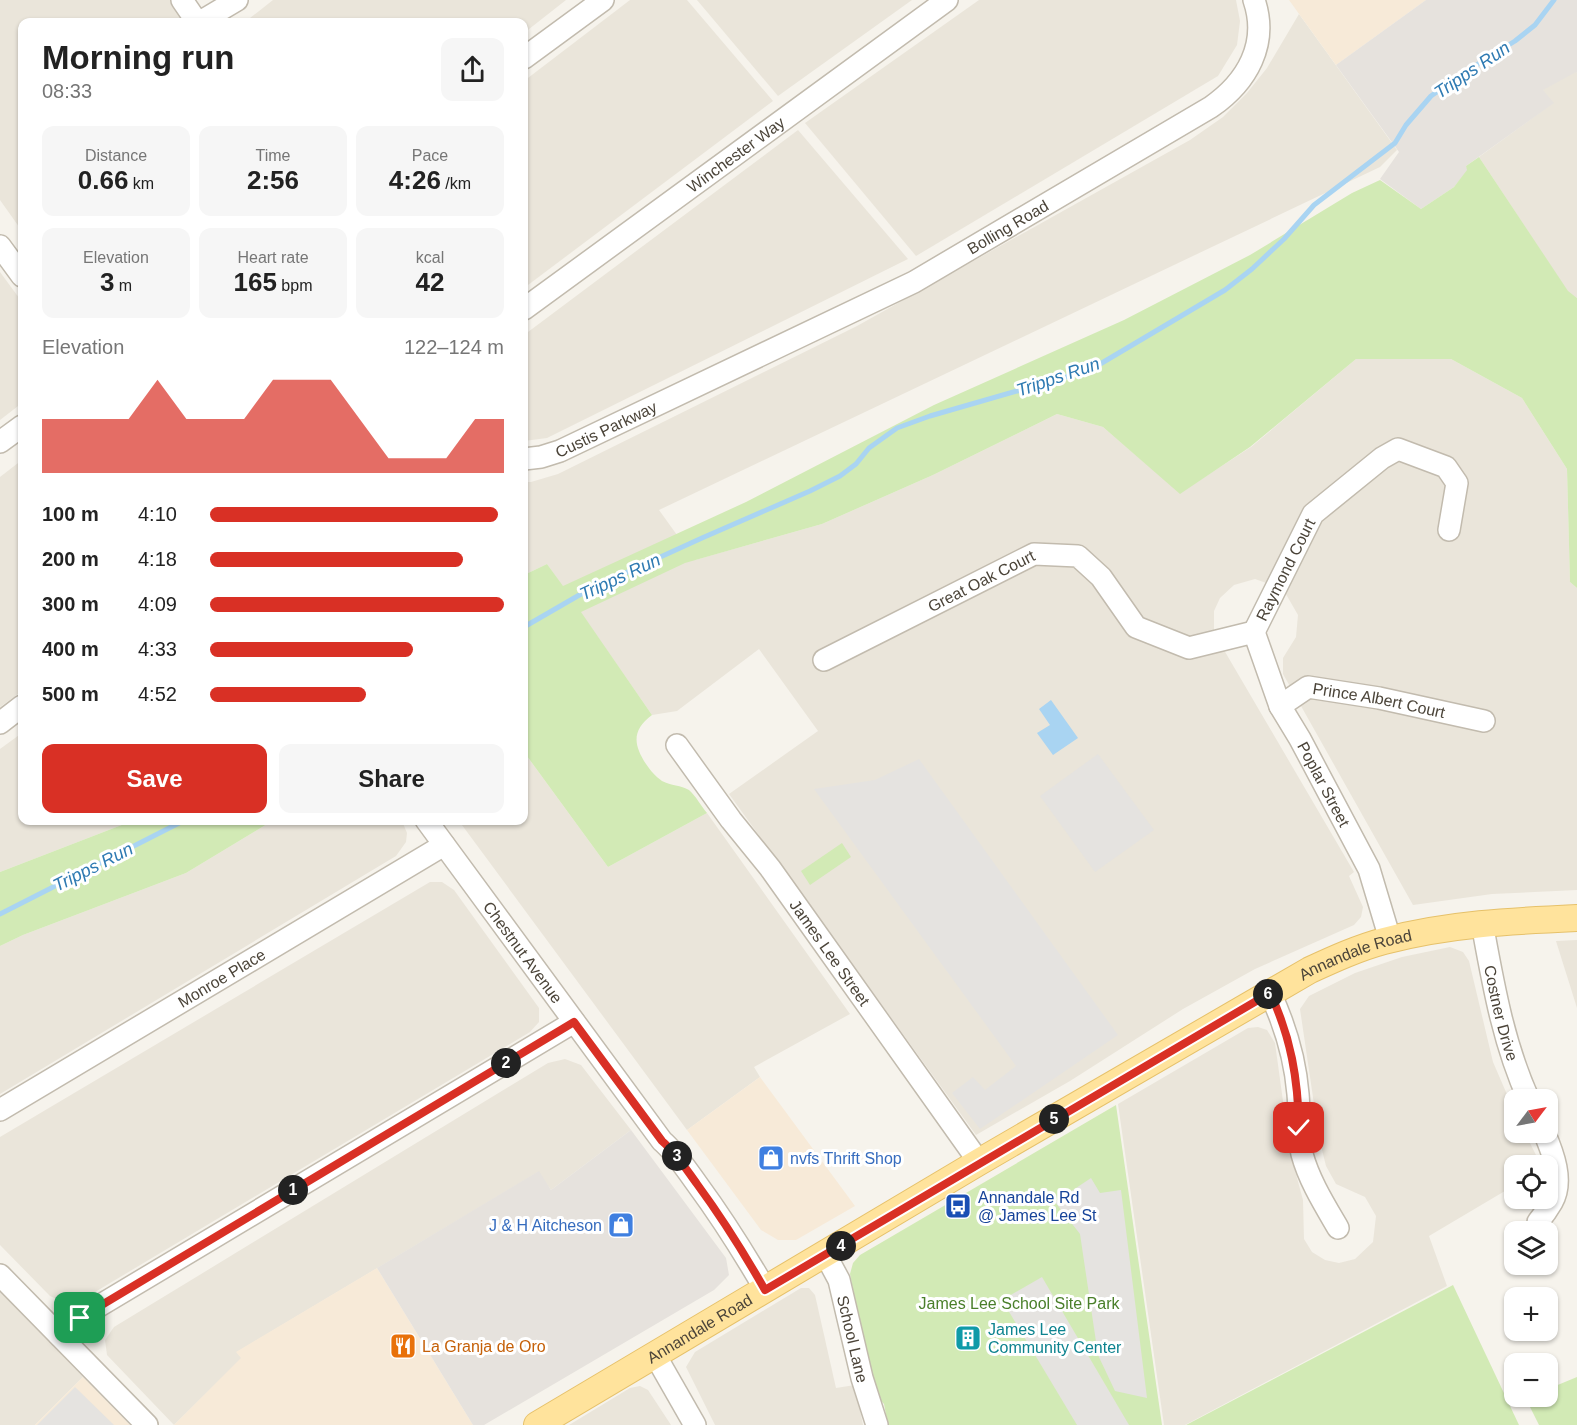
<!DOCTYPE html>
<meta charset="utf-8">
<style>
body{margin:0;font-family:Helvetica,sans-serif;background:#f6f6f6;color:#222;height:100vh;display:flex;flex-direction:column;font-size:22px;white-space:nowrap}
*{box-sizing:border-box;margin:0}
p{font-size:20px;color:#767676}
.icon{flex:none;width:33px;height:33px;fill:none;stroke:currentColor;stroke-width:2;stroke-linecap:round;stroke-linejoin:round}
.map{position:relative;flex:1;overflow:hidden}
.panel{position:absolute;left:18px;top:18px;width:510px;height:807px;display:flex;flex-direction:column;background:#fff;border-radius:12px;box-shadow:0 2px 4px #0004}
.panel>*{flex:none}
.needle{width:39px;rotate:58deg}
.controls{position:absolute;left:1504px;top:1089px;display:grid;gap:12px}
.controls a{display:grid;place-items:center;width:54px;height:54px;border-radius:12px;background:#fff;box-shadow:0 2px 4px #0004;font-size:30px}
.pin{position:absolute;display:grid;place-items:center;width:51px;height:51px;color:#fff;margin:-26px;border-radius:12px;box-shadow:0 3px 9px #0006}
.km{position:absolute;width:30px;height:30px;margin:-15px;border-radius:50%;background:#222;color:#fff;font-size:16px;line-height:30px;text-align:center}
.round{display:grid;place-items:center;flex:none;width:63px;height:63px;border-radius:12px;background:#f6f6f6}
.overview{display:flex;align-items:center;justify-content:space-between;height:102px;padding:0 24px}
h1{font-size:33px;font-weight:700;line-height:45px}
.figures{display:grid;grid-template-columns:repeat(3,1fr);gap:9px;height:102px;padding:6px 24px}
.figures div{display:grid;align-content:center;border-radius:12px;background:#f6f6f6;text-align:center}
.figures b{font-size:26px;font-weight:700}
.figures small{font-size:16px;font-weight:400}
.figures p{font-size:16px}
.chart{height:168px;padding:12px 24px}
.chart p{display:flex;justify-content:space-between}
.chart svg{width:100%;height:108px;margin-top:6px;fill:#d93025;opacity:.7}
.action{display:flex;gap:12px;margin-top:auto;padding:12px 24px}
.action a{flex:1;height:69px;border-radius:12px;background:#d93025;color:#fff;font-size:24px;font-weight:700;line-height:69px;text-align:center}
.action a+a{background:#f6f6f6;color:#222}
ul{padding:0 24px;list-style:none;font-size:20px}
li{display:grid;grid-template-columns:96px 72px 1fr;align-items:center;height:45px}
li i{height:15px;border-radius:8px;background:#d93025}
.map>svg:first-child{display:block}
.residential{fill:#eae5da}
.commercial{fill:#f7ead8}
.industrial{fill:#e6e2dd}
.green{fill:#d2eab5}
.parking{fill:#e5e3e0}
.water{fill:#a9d4f2}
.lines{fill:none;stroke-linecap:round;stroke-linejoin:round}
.stream{stroke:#a9d4f2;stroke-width:5}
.minor-casing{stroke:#c2bbae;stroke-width:24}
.major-casing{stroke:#e6c16a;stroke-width:28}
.minor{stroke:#fff;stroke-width:21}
.major{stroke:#ffe39c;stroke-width:26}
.route-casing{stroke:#fff;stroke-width:12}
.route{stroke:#d93025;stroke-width:8}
.labels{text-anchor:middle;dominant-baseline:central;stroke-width:6;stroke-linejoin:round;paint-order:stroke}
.street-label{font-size:16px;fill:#4b4439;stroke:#fff}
.shop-label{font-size:16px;fill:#366cbe;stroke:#fff;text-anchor:start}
.transit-label{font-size:16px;fill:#164399;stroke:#fff;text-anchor:start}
.park-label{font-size:16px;fill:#4a7f2a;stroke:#fff}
.culture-label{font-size:16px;fill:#0d838f;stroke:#fff;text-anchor:start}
.food-label{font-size:16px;fill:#c56008;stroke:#fff;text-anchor:start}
.water-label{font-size:18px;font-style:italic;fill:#2e7ab2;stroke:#fff}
</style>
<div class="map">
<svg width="1577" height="1425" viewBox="0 0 1577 1425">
<rect width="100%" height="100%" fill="#f6f3ec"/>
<!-- residential -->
<g class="residential">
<path d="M0 0H173L185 22H22V231L0 200Z"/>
<path d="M273 0H566L524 33V22H245Z"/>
<path d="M630 0H687L773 101 524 288V81Z"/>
<path d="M697 0H912L778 96Z"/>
<path d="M979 0H1236L1240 21 1237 45 1218 76 916 256 805 123Z"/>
<path d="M1299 14 1397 150 1380 167 659 510 695 560 822 524 933 475 1057 414 1103 427 1180 493 1251 447 1356 359H1451L1522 398 1567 469 1570 582 1577 588V890L1492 894 1413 905 1283 674V658L1296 637 1298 615 1283 589 1255 579 1234 585 1220 598 1214 611V633L1354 872 1349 876 1363 907 1361 917 1354 925 1255 969 1183 1009 1070 1081 976 1135 729 794 818 731 759 649 677 711 652 715 547 564 524 575V482H531L558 474 857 326 1190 140 1223 117 1247 93 1267 68Z"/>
<path d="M1576 71 1577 73V298L1568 292 1479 157 1553 103 1542 90Z"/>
<path d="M798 130 908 259 547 438 524 441V335Z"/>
<path d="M0 272 22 302V403L0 420Z"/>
<path d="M22 460V691L0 707V477Z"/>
<path d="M22 733V820L132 821 0 872V749Z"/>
<path d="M524 752 608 867 707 813 850 1014 754 1067 760 1077 687 1130 459 821 524 820Z"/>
<path d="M272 821H402L407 833 406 842 396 856 0 1094V946L23 935 186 873Z"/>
<path d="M430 882H442L454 890 539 1008V1022L530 1032 80 1301 63 1302 50 1296 0 1245V1137Z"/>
<path d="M1577 940V1008L1556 941Z"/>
<path d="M1450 947 1463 952 1469 961 1493 1062 1515 1113V1132L1525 1133 1541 1165 1515 1166V1185L1429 1236 1447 1286 1185 1425H1164L1118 1104 1248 1028 1258 1027 1267 1030 1275 1043 1290 1152 1303 1200 1304 1239 1312 1252 1325 1260 1339 1263 1355 1259 1373 1242 1376 1216 1365 1197 1336 1184 1326 1166 1319 1138 1300 1009 1309 996 1355 973 1402 957Z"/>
<path d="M565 1059 581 1065 631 1130 551 1190 538 1172 237 1352 242 1358 174 1425 107 1355 105 1340 114 1327 548 1063Z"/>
<path d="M801 1288H809L815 1295 836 1388 855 1385 863 1425H715L686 1367 695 1352Z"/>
<path d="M0 1292 83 1377 35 1425H0Z"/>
<path d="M640 1386 648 1390 671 1425H569L630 1388Z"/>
</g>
<!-- commercial -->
<g class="commercial">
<path d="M1289 0H1426L1336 65Z"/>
<path d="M760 1077 855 1206 796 1240H778L761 1230 687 1130Z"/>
<path d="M377 1268 473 1425H174L241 1358 236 1352Z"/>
<path d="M83 1377 130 1425H35Z"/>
</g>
<!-- industrial -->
<g class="industrial">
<path d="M1426 0H1577V73L1576 72 1543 90 1554 103 1466 166 1468 170 1454 187 1421 209 1380 179 1399 152 1336 65Z"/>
<path d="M631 1130 726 1258 729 1275 714 1290 484 1425H473L377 1268 539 1171 551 1190Z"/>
</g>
<!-- green -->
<g class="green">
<path d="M1479 157 1568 291 1577 298V588L1570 582 1567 469 1522 398 1451 359H1356L1250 447 1180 494 1103 427 1057 414 933 475 822 524 685 563 581 612 652 715C632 730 633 744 646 764 651 771 655 776 662 781 671 786 681 785 689 790 696 796 701 806 707 813L608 867 524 752V575L547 564 563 586 746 502 934 405 1124 320 1250 255 1352 193 1380 180 1421 209 1454 187 1467 170 1466 166Z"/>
<path d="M132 821H272L186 873 23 935 0 946V872Z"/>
<path d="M842 843 851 857 810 885 801 871Z"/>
<path d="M1116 1105 1162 1425H888L884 1404 876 1395 871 1383 850 1274 853 1263 860 1255Z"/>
<path d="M1453 1285 1519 1425H1186Z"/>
<path d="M1577 1377V1425H1539L1526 1399 1531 1397 1548 1396V1389Z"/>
</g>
<!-- parking -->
<g class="parking">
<path d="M1098 754 1154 830 1095 872 1040 796Z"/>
<path d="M919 759 1118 1035 980 1129 952 1093 973 1077 985 1090 1016 1066 814 789 875 780Z"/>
<path d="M1091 1178 1100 1193 1121 1190 1147 1398 1115 1391 1098 1355 1080 1234 1055 1202Z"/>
<path d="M1042 1277 1129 1425H1077L1002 1300Z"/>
<path d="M75 1387 114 1425H37Z"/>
</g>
<!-- water -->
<path class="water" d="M1051 700 1078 738 1053 755 1037 733 1050 725 1039 709Z"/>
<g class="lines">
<!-- stream -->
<g class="stream">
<path d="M524 627 588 590 702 538 810 491 840 476 856 464 869 448 897 428 930 416 1090 370 1225 290 1252 269 1284 239 1314 205 1395 143 1406 125 1431 96 1462 74 1515 41 1535 25 1554 0"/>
<path d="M0 914 185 820"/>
</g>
<defs>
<g id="minor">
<path d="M182 0 197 22"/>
<path d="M200 22 237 0"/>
<path d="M524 58 603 0"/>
<path d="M0 246 22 276"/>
<path id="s1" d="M524 309 947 0"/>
<path d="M0 442 22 426"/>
<path id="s2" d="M524 459 541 457 560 451 914 282 1211 107C1247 82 1269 44 1254 0"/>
<path id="s3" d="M1254 632 1313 514 1382 458 1398 449 1446 467 1457 483 1449 530"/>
<path id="s4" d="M1254 632 1280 706 1300 739 1369 869 1390 939"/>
<path id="s5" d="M824 660 1034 554 1078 556 1101 577 1136 627 1189 648 1254 632"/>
<path id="s6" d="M1280 706 1308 687 1379 698 1484 721"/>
<path d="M0 723 22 706"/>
<path id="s7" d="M677 745 731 820 770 868 979 1162"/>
<path id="s8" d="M426 820 662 1141C676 1153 686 1169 697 1184 722 1218 744 1253 765 1289"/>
<path id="s9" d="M1482 923C1493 983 1503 1043 1529 1100"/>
<path d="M1270 993C1285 1025 1295 1058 1298 1094 1300 1114 1297 1134 1302 1154 1309 1180 1324 1204 1338 1228"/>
<path id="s10" d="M0 1110 444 845"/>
<path d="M1538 1222C1543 1216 1548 1209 1552 1202 1564 1181 1553 1153 1544 1132"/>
<path id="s11" d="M825 1254 839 1280 862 1378 877 1425"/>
<path d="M0 1275 147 1425"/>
<path d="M59 1335 99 1306 574 1022"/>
<path d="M655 1355 695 1425"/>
</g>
<g id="major">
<path id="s12" d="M537 1425 979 1162 1310 970C1334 959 1358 948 1384 941 1447 924 1512 921 1577 918"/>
</g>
</defs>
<!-- minor casing -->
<use href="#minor" class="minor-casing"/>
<!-- major casing -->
<use href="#major" class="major-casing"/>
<!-- minor -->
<use href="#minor" class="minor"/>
<!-- major -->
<use href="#major" class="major"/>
</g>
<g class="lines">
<defs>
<path id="route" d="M80 1318 574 1022 662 1141C676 1153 686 1169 697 1184 722 1218 744 1253 765 1290L1270 993C1291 1037 1298 1079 1299 1128"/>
</defs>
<!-- route casing -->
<use href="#route" class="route-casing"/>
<!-- route -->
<use href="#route" class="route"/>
</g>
<!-- icons -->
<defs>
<symbol id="shop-square" viewBox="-11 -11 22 22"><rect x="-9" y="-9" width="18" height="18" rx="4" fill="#3f7fe0" stroke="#fff"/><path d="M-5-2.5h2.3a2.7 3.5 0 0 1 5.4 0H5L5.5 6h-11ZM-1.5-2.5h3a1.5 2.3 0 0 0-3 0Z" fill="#fff"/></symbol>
<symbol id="bus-square" viewBox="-11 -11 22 22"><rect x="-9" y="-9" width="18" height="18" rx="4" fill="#1a4fb4" stroke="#fff"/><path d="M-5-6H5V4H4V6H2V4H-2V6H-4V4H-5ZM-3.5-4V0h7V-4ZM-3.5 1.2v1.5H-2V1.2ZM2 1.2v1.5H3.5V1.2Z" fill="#fff"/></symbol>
<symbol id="building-square" viewBox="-11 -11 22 22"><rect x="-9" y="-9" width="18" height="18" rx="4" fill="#0f9aa8" stroke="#fff"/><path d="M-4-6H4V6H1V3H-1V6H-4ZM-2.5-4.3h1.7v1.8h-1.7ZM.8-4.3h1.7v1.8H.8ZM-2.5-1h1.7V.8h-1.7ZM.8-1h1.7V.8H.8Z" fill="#fff"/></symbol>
<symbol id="restaurant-square" viewBox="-11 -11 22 22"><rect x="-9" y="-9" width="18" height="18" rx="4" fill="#e8710a" stroke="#fff"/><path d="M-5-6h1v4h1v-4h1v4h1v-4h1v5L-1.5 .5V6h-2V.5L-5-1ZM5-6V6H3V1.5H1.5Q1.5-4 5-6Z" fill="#fff"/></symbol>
</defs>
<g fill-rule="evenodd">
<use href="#shop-square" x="756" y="1143" width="30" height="30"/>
<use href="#bus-square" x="943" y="1191" width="30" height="30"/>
<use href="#shop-square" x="606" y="1210" width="30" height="30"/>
<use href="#building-square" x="953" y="1323" width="30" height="30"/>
<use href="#restaurant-square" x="388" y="1331" width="30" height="30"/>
</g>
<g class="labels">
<!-- street labels -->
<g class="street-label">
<text stroke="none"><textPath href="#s1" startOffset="262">Winchester Way</textPath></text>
<text stroke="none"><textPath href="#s2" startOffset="538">Bolling Road</textPath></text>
<text stroke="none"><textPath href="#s2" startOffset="88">Custis Parkway</textPath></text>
<text stroke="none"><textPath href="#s3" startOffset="70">Raymond Court</textPath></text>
<text stroke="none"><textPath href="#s5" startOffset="176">Great Oak Court</textPath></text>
<text stroke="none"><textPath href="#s6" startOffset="106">Prince Albert Court</textPath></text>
<text stroke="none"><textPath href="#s4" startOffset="168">Poplar Street</textPath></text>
<text stroke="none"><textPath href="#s8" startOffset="164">Chestnut Avenue</textPath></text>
<text stroke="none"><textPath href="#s7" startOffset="258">James Lee Street</textPath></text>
<text stroke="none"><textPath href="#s12" startOffset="945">Annandale Road</textPath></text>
<text stroke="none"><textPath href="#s10" startOffset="258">Monroe Place</textPath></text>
<text stroke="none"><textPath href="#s9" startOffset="92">Costner Drive</textPath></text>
<text stroke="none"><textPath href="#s12" startOffset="189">Annandale Road</textPath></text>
<text stroke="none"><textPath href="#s11" startOffset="90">School Lane</textPath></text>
</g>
<!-- shop labels -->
<g class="shop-label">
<text x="790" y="1158">nvfs Thrift Shop</text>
<text x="602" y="1225" text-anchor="end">J &amp; H Aitcheson</text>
</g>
<!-- transit labels -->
<g class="transit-label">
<text x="978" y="1197">Annandale Rd<tspan x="978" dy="18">@ James Lee St</tspan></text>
</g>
<!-- park labels -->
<g class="park-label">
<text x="1019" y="1303">James Lee School Site Park</text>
</g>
<!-- culture labels -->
<g class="culture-label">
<text x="988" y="1329">James Lee<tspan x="988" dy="18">Community Center</tspan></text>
</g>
<!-- food labels -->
<g class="food-label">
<text x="422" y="1346">La Granja de Oro</text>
</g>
<!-- water labels -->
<g class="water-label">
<text transform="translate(1472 70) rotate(-34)">Tripps Run</text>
<text transform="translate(1058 377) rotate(-19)">Tripps Run</text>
<text transform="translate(620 577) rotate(-25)">Tripps Run</text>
<text transform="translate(93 867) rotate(-27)">Tripps Run</text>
</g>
</g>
</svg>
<div class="controls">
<a><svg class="needle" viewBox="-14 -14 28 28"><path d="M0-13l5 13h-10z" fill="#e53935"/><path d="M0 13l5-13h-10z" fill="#767676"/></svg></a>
<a><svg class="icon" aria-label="locate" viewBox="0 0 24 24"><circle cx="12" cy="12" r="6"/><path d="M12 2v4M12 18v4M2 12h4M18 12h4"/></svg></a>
<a><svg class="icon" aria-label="layers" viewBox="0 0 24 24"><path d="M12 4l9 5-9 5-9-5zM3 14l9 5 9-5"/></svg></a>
<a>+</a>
<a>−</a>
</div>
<div class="pin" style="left:80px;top:1318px;background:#1e9e55"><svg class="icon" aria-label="arrive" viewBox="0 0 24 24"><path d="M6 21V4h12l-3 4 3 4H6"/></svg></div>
<div class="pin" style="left:1299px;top:1128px;background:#d93025"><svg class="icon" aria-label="check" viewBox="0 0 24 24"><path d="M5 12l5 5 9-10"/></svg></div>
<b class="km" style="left:293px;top:1190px">1</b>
<b class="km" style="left:506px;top:1063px">2</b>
<b class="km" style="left:677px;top:1156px">3</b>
<b class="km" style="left:841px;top:1246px">4</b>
<b class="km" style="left:1054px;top:1119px">5</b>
<b class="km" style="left:1268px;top:994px">6</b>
<section class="panel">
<div class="overview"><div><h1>Morning run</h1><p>08:33</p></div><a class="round"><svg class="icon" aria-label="share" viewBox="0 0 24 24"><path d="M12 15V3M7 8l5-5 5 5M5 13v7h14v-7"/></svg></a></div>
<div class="figures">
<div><p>Distance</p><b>0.66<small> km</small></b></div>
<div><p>Time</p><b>2:56</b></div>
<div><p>Pace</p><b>4:26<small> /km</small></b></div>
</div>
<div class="figures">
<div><p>Elevation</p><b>3<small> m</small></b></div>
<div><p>Heart rate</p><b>165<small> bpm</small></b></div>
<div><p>kcal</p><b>42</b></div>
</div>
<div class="chart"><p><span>Elevation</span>122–124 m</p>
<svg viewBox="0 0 160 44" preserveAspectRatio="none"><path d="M0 44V22L10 22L20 22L30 22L40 6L50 22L60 22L70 22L80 6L90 6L100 6L110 22L120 38L130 38L140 38L150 22L160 22V44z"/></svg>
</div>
<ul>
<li><b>100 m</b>4:10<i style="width:98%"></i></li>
<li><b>200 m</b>4:18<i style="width:86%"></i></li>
<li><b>300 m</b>4:09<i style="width:100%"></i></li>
<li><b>400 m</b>4:33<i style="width:69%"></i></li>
<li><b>500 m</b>4:52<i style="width:53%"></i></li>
</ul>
<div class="action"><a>Save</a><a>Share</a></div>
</section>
</div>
